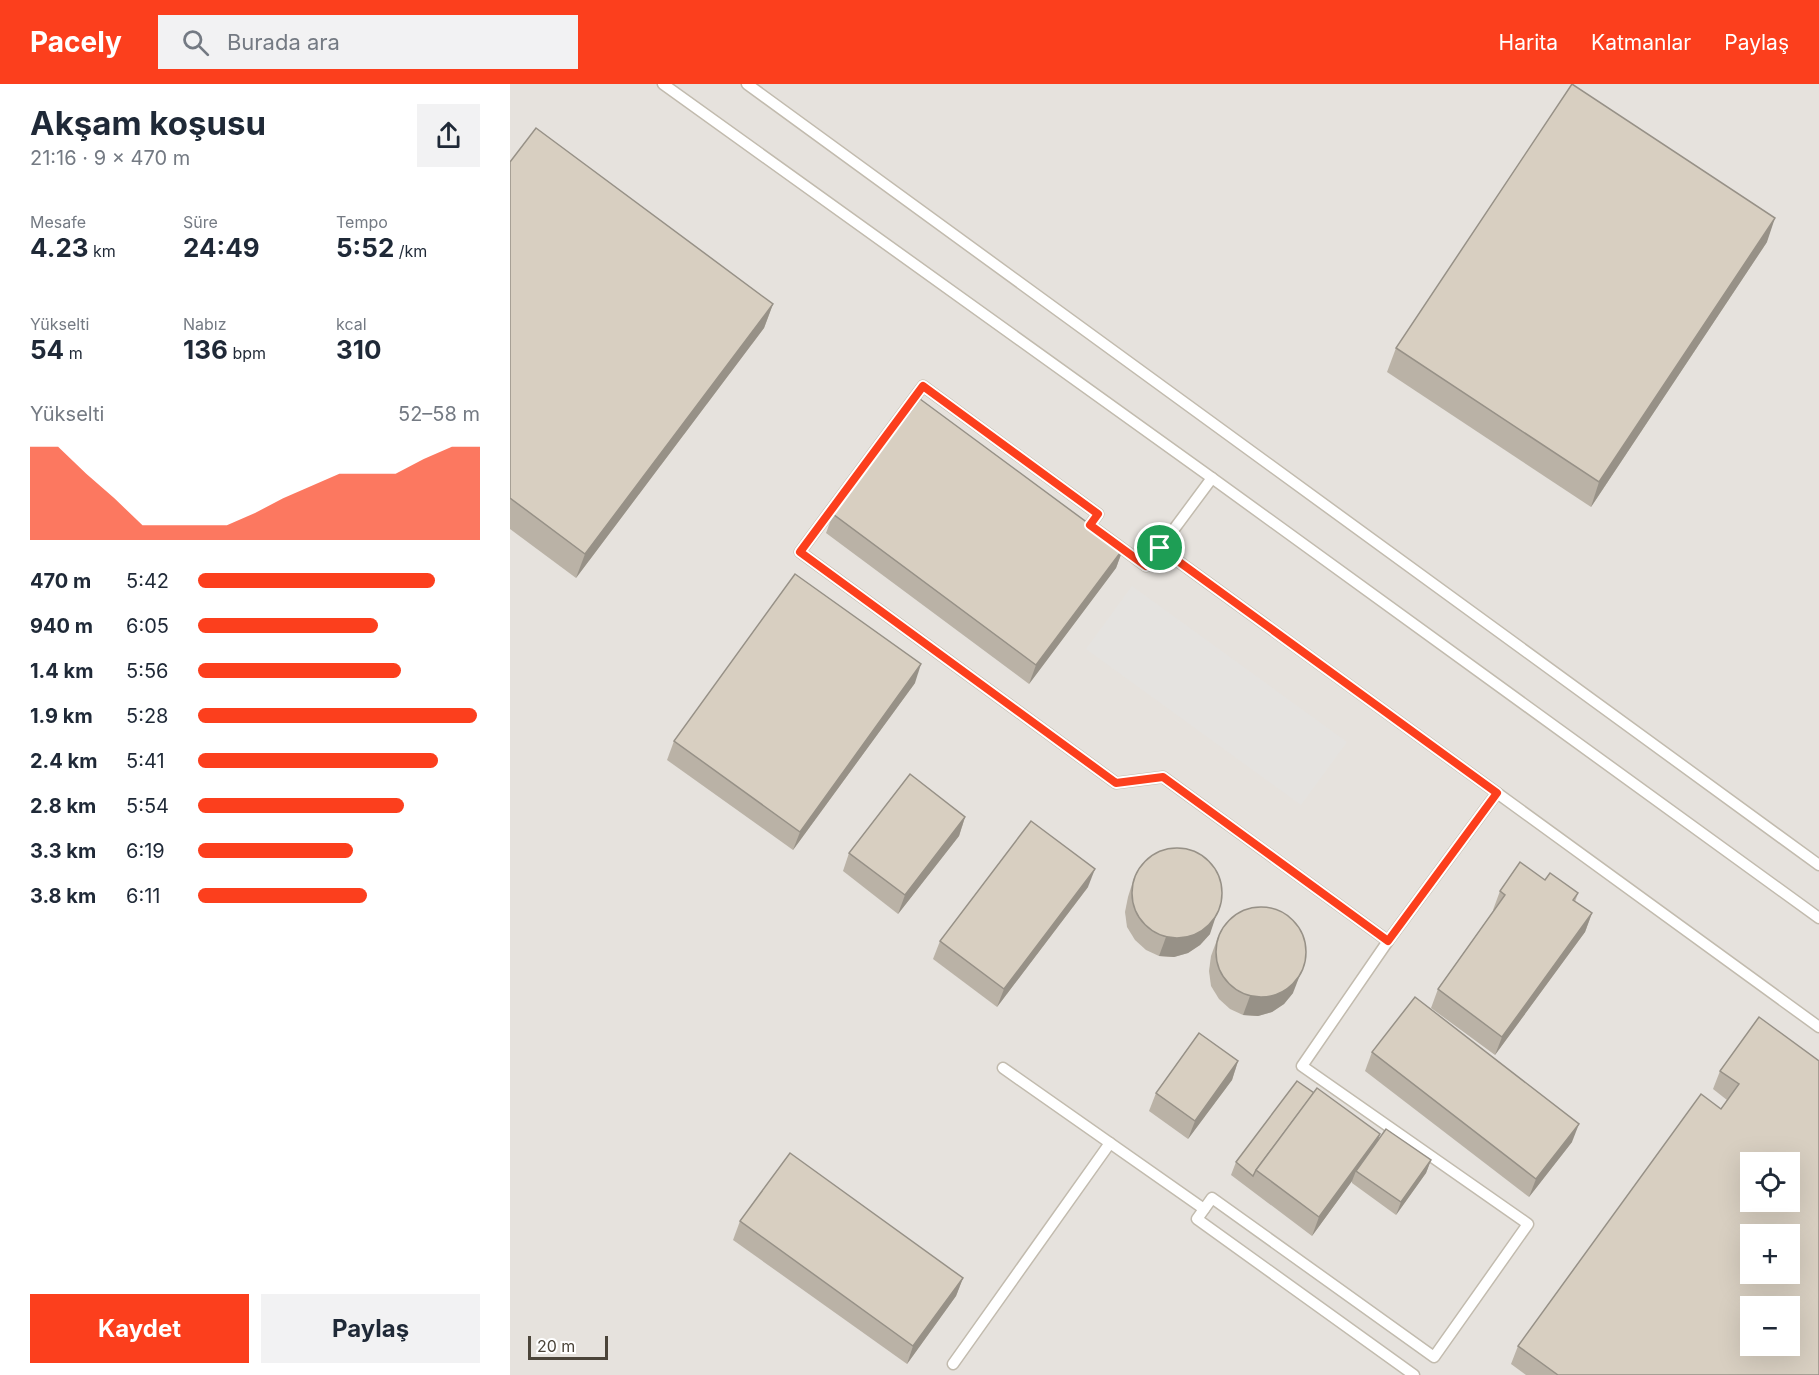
<!DOCTYPE html>
<html lang="tr">
<meta charset="utf-8">
<style>
body{margin:0;font-family:Inter,sans-serif;background:#f2f2f3;color:#1f2937;height:100vh;display:flex;flex-direction:column;font-size:22px;white-space:nowrap}
*{box-sizing:border-box;margin:0}
p{font-size:20px;color:#747a83}
.icon{flex:none;width:33px;height:33px;fill:none;stroke:currentColor;stroke-width:2;stroke-linecap:round;stroke-linejoin:round}
.map{position:relative;flex:1;overflow:hidden}
.side{display:flex;flex-direction:column;background:#fff;width:510px}
.side>*{flex:none}
.fabs{position:absolute;left:1230px;top:1068px;display:grid;gap:12px}
.fabs a{display:grid;place-items:center;width:60px;height:60px;border-radius:0px;background:#fff;box-shadow:0 6px 24px #0002;font-size:30px}
.scale{position:absolute;left:18px;bottom:15px;width:80px;box-sizing:border-box;padding-left:6px;border:3px solid #4b4439;border-top:0;font-size:16px;line-height:21px;white-space:nowrap;color:#4b4439;-webkit-text-stroke:4px #fff;paint-order:stroke}
.pin{position:absolute;display:grid;place-items:center;width:51px;height:51px;color:#fff;margin:-26px;border:3px solid #fff;border-radius:50%;box-shadow:0 2px 6px #0007}
.round{display:grid;place-items:center;flex:none;width:63px;height:63px;border-radius:0px;background:#f2f2f3}
.overview{display:flex;align-items:center;justify-content:space-between;height:102px;padding:0 30px}
h1{font-size:33px;font-weight:700;line-height:45px}
.metrics{display:grid;grid-template-columns:repeat(3,1fr);gap:9px;height:102px;padding:6px 30px}
.metrics div{display:grid;align-content:center}
.metrics b{font-size:26px;font-weight:700}
.metrics small{font-size:16px;font-weight:400}
.metrics p{font-size:16px}
.chart{height:168px;padding:12px 30px}
.chart p{display:flex;justify-content:space-between}
.chart svg{width:100%;height:108px;margin-top:6px;fill:#fc3f1d;opacity:.7}
.action{display:flex;gap:12px;margin-top:auto;padding:12px 30px}
.action a{flex:1;height:69px;border-radius:0px;background:#fc3f1d;color:#fff;font-size:24px;font-weight:700;line-height:69px;text-align:center}
.action a+a{background:#f2f2f3;color:#1f2937}
ul{padding:0 30px;list-style:none;font-size:20px}
li{display:grid;grid-template-columns:96px 72px 1fr;align-items:center;height:45px}
li i{height:15px;border-radius:8px;background:#fc3f1d}
header{display:flex;align-items:center;gap:36px;box-sizing:border-box;height:84px;padding:0 30px;background:#fc3f1d;color:#fff}
header strong{font-size:28px}
nav{display:flex;gap:33px;margin-inline-start:auto;font-size:21px}
.search{width:420px;height:54px;background:#f2f2f3;display:flex;align-items:center;gap:15px;box-sizing:border-box;padding:0 21px;border-radius:0px;color:#747a83;font-size:22px}
main{display:flex;flex:1;min-height:0}
.map>svg:first-child{display:block}
.industrial{fill:#e6e2dd;fill-rule:evenodd}
.parking{fill:#e5e3e0}
.lines{fill:none;stroke-linecap:round;stroke-linejoin:round}
.service-casing{stroke:#c2bbae;stroke-width:13}
.service{stroke:#fff;stroke-width:10}
.wall{fill:#bab2a6}
.shaded-wall{fill:#979187}
.building{fill:#d8cfc1;stroke:#979187;stroke-width:1.5;fill-rule:evenodd}
.route-casing{stroke:#fff;stroke-width:12}
.route{stroke:#fc3f1d;stroke-width:8}
</style>
<header>
<strong>Pacely</strong>
<div class="search"><svg class="icon" aria-label="search" viewBox="0 0 24 24"><circle cx="10" cy="10" r="6"/><path d="M15 15l6 6"/></svg>Burada ara</div>
<nav><a>Harita</a><a>Katmanlar</a><a>Paylaş</a></nav>
</header>
<main>
<section class="side">
<div class="overview"><div><h1>Akşam koşusu</h1><p>21:16 · 9 × 470 m</p></div><a class="round"><svg class="icon" aria-label="share" viewBox="0 0 24 24"><path d="M12 15V3M7 8l5-5 5 5M5 13v7h14v-7"/></svg></a></div>
<div class="metrics">
<div><p>Mesafe</p><b>4.23<small> km</small></b></div>
<div><p>Süre</p><b>24:49</b></div>
<div><p>Tempo</p><b>5:52<small> /km</small></b></div>
</div>
<div class="metrics">
<div><p>Yükselti</p><b>54<small> m</small></b></div>
<div><p>Nabız</p><b>136<small> bpm</small></b></div>
<div><p>kcal</p><b>310</b></div>
</div>
<div class="chart"><p><span>Yükselti</span>52–58 m</p>
<svg viewBox="0 0 160 44" preserveAspectRatio="none"><path d="M0 44V6L10 6L20 17L30 27L40 38L50 38L60 38L70 38L80 33L90 27L100 22L110 17L120 17L130 17L140 11L150 6L160 6V44z"/></svg>
</div>
<ul>
<li><b>470 m</b>5:42<i style="width:84%"></i></li>
<li><b>940 m</b>6:05<i style="width:64%"></i></li>
<li><b>1.4 km</b>5:56<i style="width:72%"></i></li>
<li><b>1.9 km</b>5:28<i style="width:99%"></i></li>
<li><b>2.4 km</b>5:41<i style="width:85%"></i></li>
<li><b>2.8 km</b>5:54<i style="width:73%"></i></li>
<li><b>3.3 km</b>6:19<i style="width:55%"></i></li>
<li><b>3.8 km</b>6:11<i style="width:60%"></i></li>
</ul>
<div class="action"><a>Kaydet</a><a>Paylaş</a></div>
</section>
<div class="map">
<svg width="1309" height="1291" viewBox="0 0 1309 1291">
<rect width="100%" height="100%" fill="#f6f3ec"/>
<!-- industrial -->
<path class="industrial" d="M0 0H1309V1291H0ZM1240 1078H1280V1118H1240ZM1240 1150H1280V1190H1240ZM1240 1222H1280V1262H1240Z"/>
<!-- parking -->
<path class="parking" d="M622 502 837 658 791 721 576 565Z"/>
<g class="lines">
<defs>
<g id="service">
<path d="M153 0 702 394 1309 834"/>
<path d="M237 0 1309 781"/>
<path d="M702 394 650 464 1309 943"/>
<path d="M650 464 636 482 580 441 588 430 413 302 290 468 606 699 653 693 878 857"/>
<path d="M493 984 694 1125"/>
<path d="M443 1280 600 1059"/>
<path d="M904 1291 687 1135 702 1114 924 1273 1018 1140 792 982 878 857 987 709"/>
</g>
</defs>
<!-- service casing -->
<use href="#service" class="service-casing"/>
<!-- service -->
<use href="#service" class="service"/>
</g>
<!-- wall -->
<g class="wall">
<path d="M0 78 263 220 254 244 66 494 0 445Z"/>
<path d="M1257 158 1081 423 877 288 886 264Z"/>
<path d="M323 430 613 465 606 484 519 600 316 449Z"/>
<path d="M405 599 283 766 157 676 164 657Z"/>
<path d="M455 733 449 752 388 830 333 787 339 769Z"/>
<path d="M624 794 700 850 690 861 678 869 664 873 649 872 636 866 625 856 617 843 615 828 618 813Z"/>
<path d="M1035 796 1068 809 1065 818 1082 829 1075 848 985 971 921 924 928 905 984 826H983L990 807Z"/>
<path d="M578 803 487 923 423 875 430 857Z"/>
<path d="M708 853 783 909 774 920 762 928 748 932 733 931 720 925 709 915 701 902 699 887 701 872Z"/>
<path d="M1249 933 1309 1291H1016L1001 1280 1008 1262 1211 1025 1217 1016 1203 1005 1210 987Z"/>
<path d="M862 968 1062 1058 1019 1113 855 987Z"/>
<path d="M728 977 722 996 678 1055 639 1027 646 1009Z"/>
<path d="M870 1050 868 1056 921 1076 916 1089 886 1131 842 1099V1097L802 1152 721 1091 726 1078Z"/>
<path d="M230 1137 453 1194 446 1212 397 1280 223 1156Z"/>
</g>
<!-- shaded-wall -->
<g class="shaded-wall">
<path d="M1265 134 1257 158 1081 423 1089 398Z"/>
<path d="M263 220 254 244 66 494 75 470Z"/>
<path d="M613 465 606 484 519 600 526 581Z"/>
<path d="M411 580 405 599 283 766 290 748Z"/>
<path d="M455 733 449 752 388 830 395 811Z"/>
<path d="M585 785 578 803 487 923 494 905Z"/>
<path d="M1082 829 1075 848 985 971 992 953Z"/>
<path d="M706 832 700 850 690 861 678 869 664 873 649 872 656 853Z"/>
<path d="M790 891 783 909 774 920 762 928 748 932 733 931 740 912Z"/>
<path d="M728 977 722 996 678 1055 685 1037Z"/>
<path d="M1069 1040 1062 1058 1019 1113 1026 1095Z"/>
<path d="M870 1050 864 1068 846 1087 842 1097 802 1152 809 1133Z"/>
<path d="M921 1076 916 1089 886 1131 891 1118Z"/>
<path d="M453 1194 446 1212 397 1280 403 1262Z"/>
</g>
<!-- building -->
<g class="building">
<path d="M1062 0 1265 134 1089 398 886 264Z"/>
<path d="M26 44 263 220 75 470 0 414V78Z"/>
<path d="M410 315 613 465 526 581 323 430Z"/>
<path d="M285 490 411 580 290 748 164 657Z"/>
<path d="M400 690 455 733 395 811 339 769Z"/>
<path d="M521 737 585 785 494 905 430 857Z"/>
<circle cx="667" cy="809" r="45"/>
<path d="M1010 778 1035 796 1040 789 1068 809 1063 816 1082 829 992 953 928 905 995 811 990 807Z"/>
<circle cx="751" cy="868" r="45"/>
<path d="M905 913 1069 1040 1026 1095 862 968Z"/>
<path d="M1249 933 1309 977V1291H1048L1008 1262 1191 1010 1211 1025 1229 1000 1210 987ZM1240 1078H1280V1118H1240ZM1240 1150H1280V1190H1240ZM1240 1222H1280V1262H1240Z"/>
<path d="M689 949 728 977 685 1037 646 1009Z"/>
<path d="M787 997 804 1009 746 1086 743 1092 726 1078Z"/>
<path d="M807 1004 870 1050 809 1133 746 1086Z"/>
<path d="M876 1045 921 1076 891 1118 846 1087Z"/>
<path d="M280 1069 453 1194 403 1262 230 1137Z"/>
</g>
<g class="lines">
<defs>
<path id="route" d="M413 302 588 430 580 441 636 482 650 464 987 709 878 857 653 693 606 699 290 468Z"/>
</defs>
<!-- route casing -->
<use href="#route" class="route-casing"/>
<!-- route -->
<use href="#route" class="route"/>
</g>
</svg>
<div class="fabs">
<a><svg class="icon" aria-label="locate" viewBox="0 0 24 24"><circle cx="12" cy="12" r="6"/><path d="M12 2v4M12 18v4M2 12h4M18 12h4"/></svg></a>
<a>+</a>
<a>−</a>
</div>
<div class="scale">20 m</div>
<div class="pin" style="left:650px;top:464px;background:#1e9e55"><svg class="icon" aria-label="arrive" viewBox="0 0 24 24"><path d="M6 21V4h12l-3 4 3 4H6"/></svg></div>
</div>
</main>
